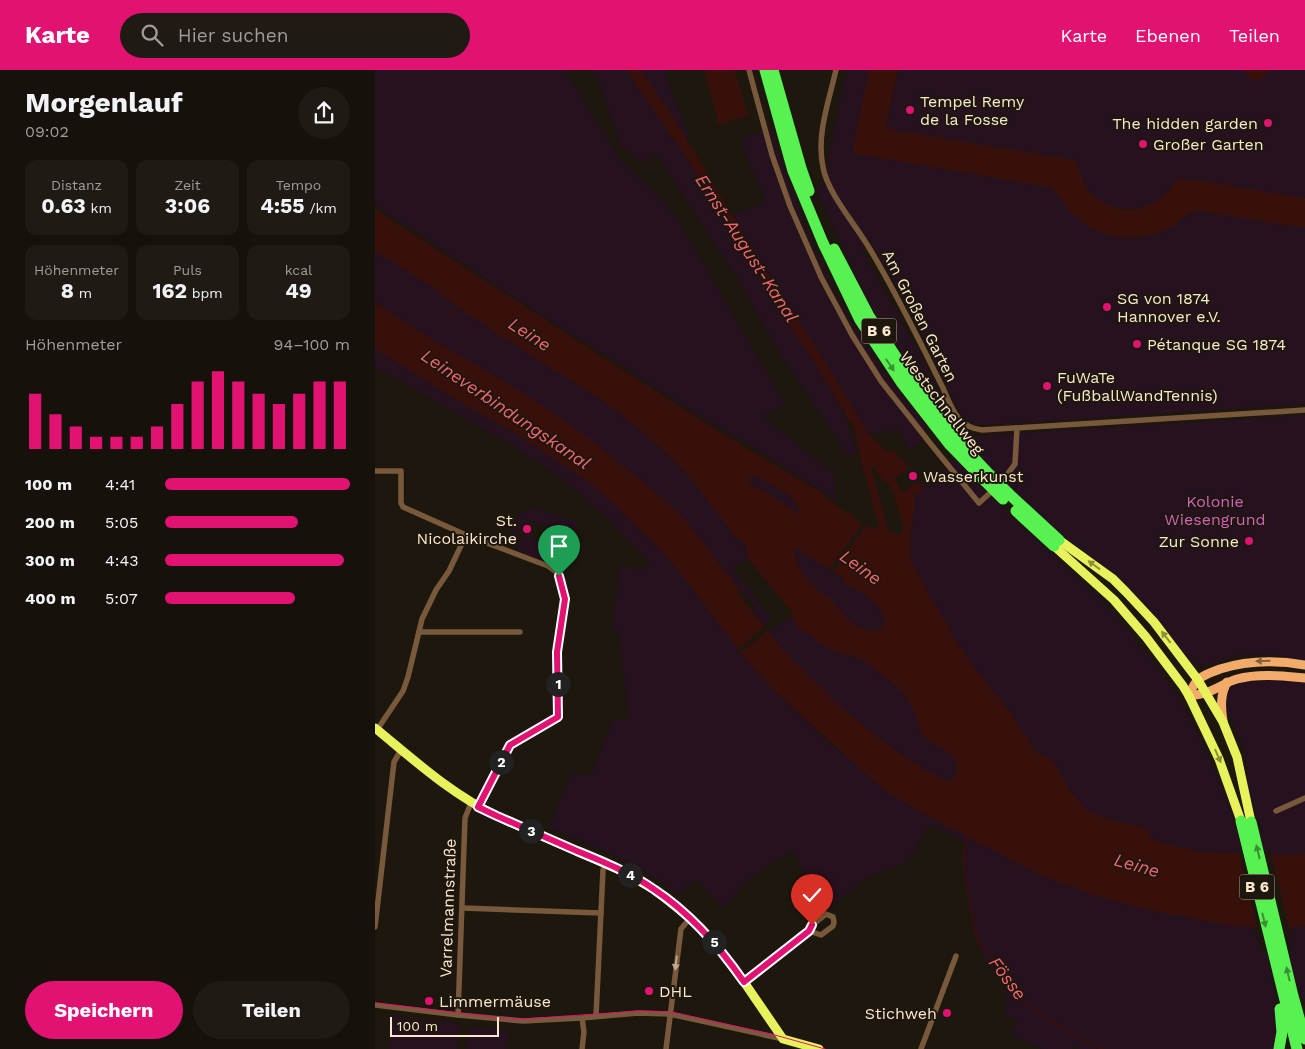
<!DOCTYPE html>
<html lang="de">
<meta charset="utf-8">
<style>
body{margin:0;font-family:"Work Sans",sans-serif;background:#1f1a13;color:#f1f3f6;height:100vh;display:flex;flex-direction:column;font-size:19px;white-space:nowrap}
*{box-sizing:border-box;margin:0}
p{font-size:16px;color:#9e9d9c}
.icon{flex:none;width:28px;height:28px;fill:none;stroke:currentColor;stroke-width:2;stroke-linecap:round;stroke-linejoin:round}
.map{position:relative;flex:1;overflow:hidden}
.sheet{display:flex;flex-direction:column;background:#16110a;width:375px}
.sheet>*{flex:none}
.scale{position:absolute;left:15px;bottom:12px;width:109px;box-sizing:border-box;padding-left:5px;border:2px solid #fbe7cd;border-top:0;font-size:14px;line-height:18px;white-space:nowrap;color:#fbe7cd;-webkit-text-stroke:4px #1d170d;paint-order:stroke}
.pin{position:absolute;display:grid;place-items:center;width:42px;height:42px;color:#fff;margin:-51px -21px;border-radius:50% 50% 50% 0;rotate:-45deg;box-shadow:0 0 5px #0007}
.pin .icon{rotate:45deg}
.km{position:absolute;width:25px;height:25px;margin:-12px;border-radius:50%;background:#222;color:#fff;font-size:14px;line-height:25px;text-align:center}
.round{display:grid;place-items:center;flex:none;width:52px;height:52px;border-radius:26px;background:#1f1a13}
.headline{display:flex;align-items:center;justify-content:space-between;height:85px;padding:0 25px}
h1{font-size:28px;font-weight:700;line-height:38px}
.metrics{display:grid;grid-template-columns:repeat(3,1fr);gap:8px;height:85px;padding:5px 25px}
.metrics div{display:grid;align-content:center;border-radius:12px;background:#1f1a13;text-align:center}
.metrics b{font-size:21px;font-weight:700}
.metrics small{font-size:14px;font-weight:400}
.metrics p{font-size:14px}
.chart{height:140px;padding:10px 25px}
.chart p{display:flex;justify-content:space-between}
.chart svg{width:100%;height:90px;margin-top:5px;stroke:#e21272;stroke-width:6}
.cta{display:flex;gap:10px;margin-top:auto;padding:10px 25px}
.cta a{flex:1;height:58px;border-radius:30px;background:#e21272;color:#fff;font-size:20px;font-weight:700;line-height:58px;text-align:center}
.cta a+a{background:#1f1a13;color:#f1f3f6}
ul{padding:0 25px;list-style:none;font-size:16px}
li{display:grid;grid-template-columns:80px 60px 1fr;align-items:center;height:38px}
li i{height:12px;border-radius:6px;background:#e21272}
header{display:flex;align-items:center;gap:30px;box-sizing:border-box;height:70px;padding:0 25px;background:#e21272;color:#fff}
header strong{font-size:24px}
nav{display:flex;gap:28px;margin-inline-start:auto;font-size:18px}
.search{width:350px;height:45px;background:#1f1a13;display:flex;align-items:center;gap:12px;box-sizing:border-box;padding:0 18px;border-radius:28px;color:#9e9d9c;font-size:19px}
main{display:flex;flex:1;min-height:0}
.map>svg:first-child{display:block}
.green{fill:#26111e}
.water{fill:#37100c;fill-rule:evenodd}
.pier{fill:#1d170d}
.lines{fill:none;stroke-linecap:round;stroke-linejoin:round}
.stream{stroke:#37100c;stroke-width:2}
.canal{stroke:#37100c;stroke-width:8}
.river{stroke:#37100c;stroke-width:12}
.street{stroke:#78593c;stroke-width:5.5}
.secondary{stroke:#f3ab6c;stroke-width:9}
.primary{stroke:#e8f25d;stroke-width:9}
.highway{stroke:#58f152;stroke-width:11}
.tram{stroke:#e21272;stroke-width:1}
.highway-bridge{stroke:#58f152;stroke-width:11}
.oneway{fill:#3d8f33}
.oneway2{fill:#8d8f39}
.oneway3{fill:#88613c}
.oneway4{fill:#c0a78c}
.route-casing{stroke:#fff;stroke-width:10}
.route{stroke:#e21272;stroke-width:6}
.poi-dot{fill:#e21272;stroke:#1d170d;stroke-width:2}
.labels{text-anchor:middle;dominant-baseline:central;stroke-width:4;stroke-linejoin:round;paint-order:stroke}
.shield{fill:#1d170d;stroke:#b8a993;stroke-width:1}
.shield-label{font-size:15px;font-weight:bold;fill:#fbe7cd}
.poi-label{font-size:16px;fill:#fbe7cd;stroke:#1d170d;text-anchor:start}
.street-label{font-size:16px;fill:#fbe7cd;stroke:#1d170d}
.park-label{font-size:16px;fill:#d460be;stroke:#1d170d}
.water-label{font-size:18px;font-style:italic;fill:#f36471;stroke:#1d170d}
</style>
<header>
<strong>Karte</strong>
<div class="search"><svg class="icon" aria-label="search" viewBox="0 0 24 24"><circle cx="10" cy="10" r="6"/><path d="M15 15l6 6"/></svg>Hier suchen</div>
<nav><a>Karte</a><a>Ebenen</a><a>Teilen</a></nav>
</header>
<main>
<section class="sheet">
<div class="headline"><div><h1>Morgenlauf</h1><p>09:02</p></div><a class="round"><svg class="icon" aria-label="share" viewBox="0 0 24 24"><path d="M12 15V3M7 8l5-5 5 5M5 13v7h14v-7"/></svg></a></div>
<div class="metrics">
<div><p>Distanz</p><b>0.63<small> km</small></b></div>
<div><p>Zeit</p><b>3:06</b></div>
<div><p>Tempo</p><b>4:55<small> /km</small></b></div>
</div>
<div class="metrics">
<div><p>Höhenmeter</p><b>8<small> m</small></b></div>
<div><p>Puls</p><b>162<small> bpm</small></b></div>
<div><p>kcal</p><b>49</b></div>
</div>
<div class="chart"><p><span>Höhenmeter</span>94–100 m</p>
<svg viewBox="0 0 160 44" preserveAspectRatio="none"><path d="M5 44V17M15 44V27M25 44V33M35 44V38M45 44V38M55 44V38M65 44V33M75 44V22M85 44V11M95 44V6M105 44V11M115 44V17M125 44V22M135 44V17M145 44V11M155 44V11"/></svg>
</div>
<ul>
<li><b>100 m</b>4:41<i style="width:100%"></i></li>
<li><b>200 m</b>5:05<i style="width:72%"></i></li>
<li><b>300 m</b>4:43<i style="width:97%"></i></li>
<li><b>400 m</b>5:07<i style="width:70%"></i></li>
</ul>
<div class="cta"><a>Speichern</a><a>Teilen</a></div>
</section>
<div class="map">
<svg width="930" height="979" viewBox="0 0 930 979">
<rect width="100%" height="100%" fill="#1d170d"/>
<!-- green -->
<g class="green">
<path d="M0 0H190L207 29 232 66 242 86 280 122 303 150 410 334 389 347 459 404 461 431 410 397 312 338 227 283 168 246 0 135Z"/>
<path d="M215 0H251L315 93 419 264 441 294 461 328 474 355 482 384 470 385 462 369 405 284 362 208 281 84 267 93 246 76 235 47 225 14Z"/>
<path d="M266 0H292V7L313 65 311 68Z"/>
<path d="M471 0H494L478 77 483 84 673 117C682 120 685 129 691 136 696 143 703 149 710 154 733 170 766 173 791 160 801 155 813 142 824 141L930 158V334L611 355C597 355 589 350 582 338L541 252 495 170 487 180 540 275 580 351 574 353 532 293 495 236 440 117 456 114 453 104 452 94Z"/>
<path d="M523 0H930V128L807 108C799 111 793 123 786 129 763 145 730 142 713 119 707 111 704 101 700 91L699 90 513 59 511 57Z"/>
<path d="M395 57 433 164 463 230 505 298 551 356 545 374 533 380 525 359 495 365C475 334 456 302 436 271 410 229 381 188 358 144L391 133 365 69Z"/>
<path d="M0 182 15 190 61 220 92 244 108 253 122 265 137 273 150 282 219 325 244 343 271 365 300 392 322 416 333 432 359 465 372 477V488L358 499 396 548 389 555 378 540 380 537 366 520H365L309 448 279 421 252 399 141 318 58 270 0 233Z"/>
<path d="M0 279 84 331 135 360 202 404 225 421 276 470 304 502 369 587 395 617 456 674 509 720 540 739 665 805 719 825 768 839 858 856 880 857 886 881H892L904 950 901 979H702V977L700 976 698 979H667L636 966 642 951 629 944C632 924 632 906 612 896 603 872 597 849 593 824 590 806 587 792 590 774L574 763 555 756H553L539 782 531 793 500 804 489 810 449 842 418 780 391 797 363 819 365 821 348 838 321 810 303 825 281 808 256 793 174 757 196 702 216 706 237 650 254 649 243 560 237 559 245 496 267 500 275 492 224 440 177 401 123 367 0 297Z"/>
<path d="M930 345V590C908 586 884 582 862 586 852 589 831 599 822 595 808 588 788 556 777 543 770 534 762 525 754 518 728 493 697 474 670 451 639 425 612 394 584 365L587 362 596 364 608 365Z"/>
<path d="M581 389 612 422 653 462 725 528 761 569 760 571C767 579 776 587 783 597 817 643 840 697 859 751L858 757 877 760 887 761 880 743 877 731H875C872 714 873 697 868 681 865 669 860 659 856 648 854 644 851 638 850 633 848 600 910 611 930 612V784L904 785 877 782 842 783 824 781 789 774 739 751 713 741 694 719 682 697 675 688 669 686 659 680 653 667 646 660 642 652 609 609 598 596 578 567 574 557 553 523 535 488 536 474 535 468 541 424 545 412 546 411 551 416H553L555 418 559 415 557 412 559 411 556 408Z"/>
<path d="M381 406C397 418 424 422 424 446 409 448 388 425 376 415L375 410 377 407Z"/>
<path d="M158 437 202 451 189 491C172 493 157 487 142 480V475L151 463 158 464 157 469 178 473 177 477 183 478 185 472 188 470 189 466 186 459 160 454V452L156 451 148 454 138 473C138 452 138 445 158 437Z"/>
<path d="M422 479 468 508 469 512C480 517 514 538 509 554 507 559 500 561 496 561 478 560 466 539 454 528 450 524 443 521 439 516 431 508 418 492 419 480Z"/>
<path d="M415 546 423 558 437 566 446 575 467 584 485 588 521 616 528 623 540 642 543 652 546 664 556 672 575 684 580 689 582 695V702L575 712 550 700 495 661 465 636 441 613 409 581 394 562Z"/>
<path d="M930 856V934L918 906 912 882H917L912 859Z"/>
<path d="M18 946 85 954 82 979H14Z"/>
<path d="M96 957 134 960 132 979H91L93 960Z"/>
</g>
<!-- water -->
<g class="water">
<path d="M251 0H266L305 58 405 223 449 290 489 356 495 365 512 381H520L535 398 510 414 500 397 488 401 480 360 441 294 419 264 315 93Z"/>
<path d="M336 0H360L372 42H374L375 45 343 55 341 51H343L329 2Z"/>
<path d="M494 0H523L511 56 513 59 699 90C705 96 705 107 710 115 725 139 758 147 782 131 786 129 790 125 794 121 798 116 800 110 807 108L930 128V158L824 141C813 142 806 151 798 156 771 172 736 172 710 154 703 149 696 143 690 136 685 129 682 121 673 117L481 84 478 81V77Z"/>
<path d="M870 0H893L891 6 883 11 875 10Z"/>
<path d="M0 139 257 306 350 365 441 419 471 442 478 444C480 452 490 454 496 458L498 457 504 460 505 458 504 453 509 452C512 461 516 466 527 463L528 453 519 428 545 411 544 414 549 421 541 424 535 468 536 474 535 488 553 523 574 557 578 567 598 596 609 609 642 652 646 660 653 667 659 680 669 686 675 688 682 697 694 719 713 741 739 751 772 758 777 769 789 774 824 781 842 783 877 782 904 785 930 784V856L912 859 858 856 768 839 719 825 665 805 540 739 509 720 487 701 395 617 369 587 304 502 276 470 225 421 202 404 135 360 84 331 0 279V233L58 270 141 318 186 348 221 374 279 421 309 448 365 520 362 522 409 581 465 636 495 661 519 679 550 700 575 712 582 702V695L580 689 575 684 556 672 546 664 543 652 540 642 528 623 521 616 485 588 467 584 446 575 437 566 423 558 415 546 418 543 372 488V476L359 465 333 432 322 416 300 392 271 365 244 343 219 325 150 282 137 273 122 265 108 253 92 244 61 220 15 190 0 182ZM381 406C397 418 425 422 424 446 409 448 388 425 376 415L375 410 377 407ZM422 479 468 508V512C480 517 514 538 509 554 507 559 500 561 496 561 478 560 466 539 454 528 450 524 443 521 439 516 431 509 418 491 419 480Z"/>
</g>
<!-- pier -->
<g class="pier">
<path d="M489 452 493 453 456 503 452 502Z"/>
<path d="M392 555 395 559 363 584 361 581Z"/>
<path d="M863 779H877L895 781 915 861 883 860Z"/>
</g>
<g class="lines">
<!-- stream -->
<g class="stream">
<path d="M74 248 82 235"/>
<path d="M594 765 590 774 588 788 590 808 599 856 604 875 627 895 639 912 643 922 650 933 677 952 713 973 727 979"/>
</g>
<!-- canal -->
<g class="canal">
<path d="M490 390 509 461"/>
<path d="M512 403 528 432"/>
</g>
<!-- river -->
<path class="river" d="M385 425 427 453"/>
<!-- street -->
<g class="street">
<path d="M374 0 397 85 415 136 446 207 477 265 506 311 559 378 604 433 626 413 640 394 642 358"/>
<path d="M461 0C454 31 441 65 448 97 452 122 480 154 493 176 521 222 544 270 568 318 577 338 582 357 607 360L930 340"/>
<path d="M0 401H26V433L28 437 91 465 173 496 180 501 184 506 189 526 183 582V647L135 675 103 737"/>
<path d="M44 562H145"/>
<path d="M2 660 28 621 33 607 47 549 61 520 74 501 91 465"/>
<path d="M901 741 930 728"/>
<path d="M88 838 226 843"/>
<path d="M0 857 19 692 26 680"/>
<path d="M369 912 434 861 437 855 451 844 458 847 459 852 458 856 446 865 434 861"/>
<path d="M0 935 83 945 148 951 207 948 263 943 295 944 408 969"/>
<path d="M83 945 90 748 96 733"/>
<path d="M221 946 228 800 231 793"/>
<path d="M207 948 209 962 207 979"/>
<path d="M291 979 306 859 315 848"/>
<path d="M546 979 581 886"/>
</g>
<!-- secondary -->
<g class="secondary">
<path d="M814 626C816 620 819 613 824 609 830 604 838 602 845 599 874 590 901 590 930 595"/>
<path d="M814 626C819 625 824 625 830 623 841 620 851 612 862 609 884 603 908 606 930 608"/>
<path d="M848 651C846 637 845 625 852 612"/>
</g>
<!-- primary -->
<g class="primary">
<path d="M684 470 738 509 751 522 779 552 823 610 848 652 862 687 876 752"/>
<path d="M679 476 739 530 771 567 808 616 814 626 844 689 866 751"/>
<path d="M0 658C39 690 76 724 122 746L249 802 280 820 315 848 342 876 369 912 408 969 444 979"/>
</g>
<!-- highway -->
<g class="highway">
<path d="M390 0 418 101 448 173 485 250 526 312 575 375 610 411"/>
<path d="M398 0 426 98 434 121"/>
<path d="M459 179 494 246 535 308 581 369 615 405"/>
<path d="M633 423 684 470"/>
<path d="M641 441 679 476"/>
<path d="M866 751 922 979"/>
<path d="M876 752 918 926 930 969"/>
<path d="M904 979 907 962 905 939"/>
</g>
<!-- tram -->
<path class="tram" d="M0 933 127 948 148 949 265 941 295 942 400 965 450 979"/>
<!-- highway-bridge -->
<g class="highway-bridge">
<path d="M615 405 633 423"/>
<path d="M610 411 628 429"/>
</g>
</g>
<!-- one-way arrows -->
<defs><path id="oneway-solid" d="M-6-.8H1V-3.2L6.5 0L1 3.2V.8H-6Z" transform="scale(1.25)"/></defs>
<g class="oneway">
<use href="#oneway-solid" transform="translate(515 295) rotate(56)"/>
<use href="#oneway-solid" transform="translate(883 782) rotate(-104)"/>
<use href="#oneway-solid" transform="translate(889 850) rotate(76)"/>
<use href="#oneway-solid" transform="translate(913 904) rotate(-103)"/>
</g>
<g class="oneway2">
<use href="#oneway-solid" transform="translate(719 495) rotate(-144)"/>
<use href="#oneway-solid" transform="translate(791 567) rotate(-128)"/>
<use href="#oneway-solid" transform="translate(843 686) rotate(66)"/>
</g>
<use class="oneway3" href="#oneway-solid" transform="translate(888 591) rotate(179)"/>
<use class="oneway4" href="#oneway-solid" transform="translate(301 893) rotate(97)"/>
<g class="lines">
<defs>
<path id="route" d="M184 506 190 529 182 582 183 647 135 675 103 737 122 746C149 758 175 769 202 781 229 792 256 803 280 820 316 844 344 876 369 912L434 861 437 855"/>
</defs>
<!-- route casing -->
<use href="#route" class="route-casing"/>
<!-- route -->
<use href="#route" class="route"/>
</g>
<!-- markers -->
<g class="poi-dot">
<circle cx="535" cy="40" r="5"/>
<circle cx="893" cy="53" r="5"/>
<circle cx="768" cy="74" r="5"/>
<circle cx="732" cy="237" r="5"/>
<circle cx="762" cy="274" r="5"/>
<circle cx="672" cy="316" r="5"/>
<circle cx="538" cy="406" r="5"/>
<circle cx="152" cy="459" r="5"/>
<circle cx="874" cy="471" r="5"/>
<circle cx="274" cy="921" r="5"/>
<circle cx="54" cy="931" r="5"/>
<circle cx="572" cy="943" r="5"/>
</g>
<g class="labels">
<!-- shield labels -->
<g class="shield">
<rect x="486.5" y="248.5" width="35" height="25" rx="4"/>
<rect x="864.5" y="804.5" width="35" height="25" rx="4"/>
</g>
<g class="shield-label">
<text x="504" y="261">B 6</text>
<text x="882" y="817">B 6</text>
</g>
<!-- poi labels -->
<g class="poi-label">
<text x="545" y="31">Tempel Remy<tspan x="545" dy="18">de la Fosse</tspan></text>
<text x="883" y="53" text-anchor="end">The hidden garden</text>
<text x="778" y="74">Großer Garten</text>
<text x="742" y="228">SG von 1874<tspan x="742" dy="18">Hannover e.V.</tspan></text>
<text x="772" y="274">Pétanque SG 1874</text>
<text x="682" y="307">FuWaTe<tspan x="682" dy="18">(FußballWandTennis)</tspan></text>
<text x="548" y="406">Wasserkunst</text>
<text x="142" y="450" text-anchor="end">St.<tspan x="142" dy="18">Nicolaikirche</tspan></text>
<text x="864" y="471" text-anchor="end">Zur Sonne</text>
<text x="284" y="921">DHL</text>
<text x="64" y="931">Limmermäuse</text>
<text x="562" y="943" text-anchor="end">Stichweh</text>
</g>
<!-- street labels -->
<g class="street-label">
<text transform="translate(545 246) rotate(63)">Am Großen Garten</text>
<text transform="translate(567 333) rotate(52)">Westschnellweg</text>
<text transform="translate(73 838) rotate(-88)">Varrelmannstraße</text>
</g>
<!-- park labels -->
<g class="park-label">
<text x="840" y="431">Kolonie<tspan x="840" dy="18">Wiesengrund</tspan></text>
</g>
<!-- water labels -->
<g class="water-label">
<text transform="translate(372 178) rotate(57)">Ernst-August-Kanal</text>
<text transform="translate(155 264) rotate(33)">Leine</text>
<text transform="translate(131 339) rotate(34)">Leineverbindungskanal</text>
<text transform="translate(486 497) rotate(36)">Leine</text>
<text transform="translate(762 795) rotate(16)">Leine</text>
<text transform="translate(633 908) rotate(53)">Fösse</text>
</g>
</g>
</svg>
<div class="scale">100 m</div>
<div class="pin" style="left:184px;top:506px;background:#1e9e55"><svg class="icon" aria-label="arrive" viewBox="0 0 24 24"><path d="M6 21V4h12l-3 4 3 4H6"/></svg></div>
<div class="pin" style="left:437px;top:855px;background:#d93025"><svg class="icon" aria-label="check" viewBox="0 0 24 24"><path d="M5 12l5 5 9-10"/></svg></div>
<b class="km" style="left:183px;top:614px">1</b>
<b class="km" style="left:126px;top:692px">2</b>
<b class="km" style="left:156px;top:761px">3</b>
<b class="km" style="left:255px;top:805px">4</b>
<b class="km" style="left:339px;top:872px">5</b>
</div>
</main>
